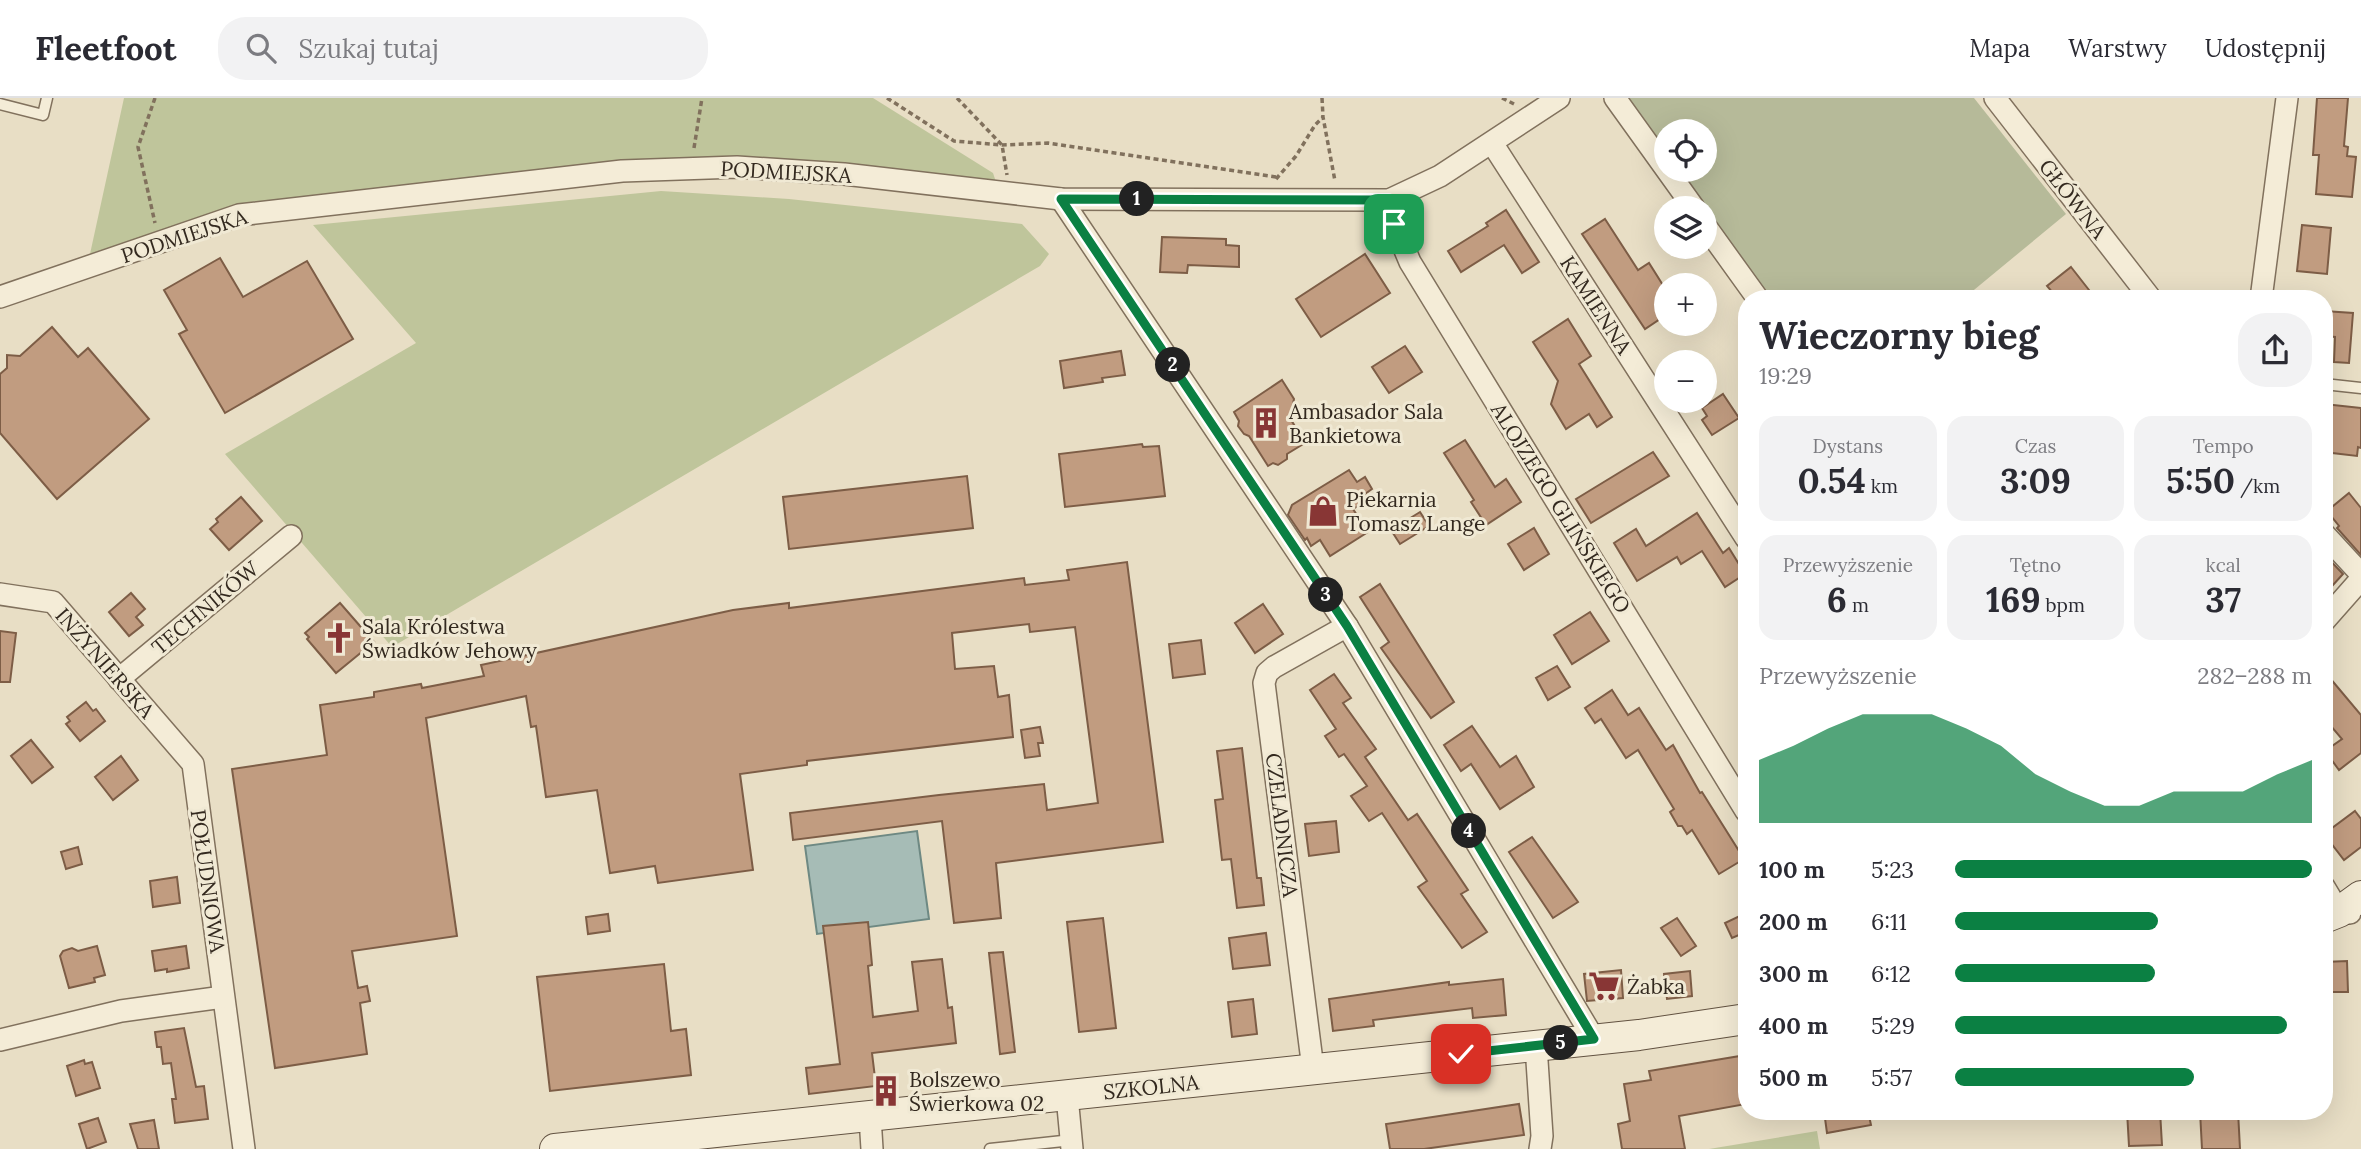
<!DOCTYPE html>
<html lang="pl">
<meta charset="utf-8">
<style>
body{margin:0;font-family:Lora,serif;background:#f2f2f3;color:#2b2b33;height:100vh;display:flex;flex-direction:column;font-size:26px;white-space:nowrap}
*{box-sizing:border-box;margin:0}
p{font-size:23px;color:#7c7c81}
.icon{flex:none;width:38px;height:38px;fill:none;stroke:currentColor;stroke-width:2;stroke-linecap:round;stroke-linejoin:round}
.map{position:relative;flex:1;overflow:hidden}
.panel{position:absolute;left:1738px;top:192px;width:595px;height:830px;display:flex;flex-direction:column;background:#fff;border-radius:28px;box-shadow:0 7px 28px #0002}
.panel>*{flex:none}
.buttons{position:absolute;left:1654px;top:21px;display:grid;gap:14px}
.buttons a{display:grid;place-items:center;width:63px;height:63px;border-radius:50%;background:#fff;box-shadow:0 7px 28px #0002;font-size:35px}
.pin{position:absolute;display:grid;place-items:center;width:60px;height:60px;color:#fff;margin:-30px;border-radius:14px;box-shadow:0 4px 10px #0006}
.km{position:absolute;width:35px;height:35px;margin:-18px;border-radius:50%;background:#222;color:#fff;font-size:19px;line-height:35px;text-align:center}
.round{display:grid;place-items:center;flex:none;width:74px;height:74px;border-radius:28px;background:#f2f2f3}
.headline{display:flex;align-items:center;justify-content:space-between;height:119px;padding:0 21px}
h1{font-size:38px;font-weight:800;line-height:52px}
.metrics{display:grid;grid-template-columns:repeat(3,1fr);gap:10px;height:119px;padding:7px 21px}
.metrics div{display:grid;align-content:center;border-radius:18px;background:#f2f2f3;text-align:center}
.metrics b{font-size:35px;font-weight:800}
.metrics small{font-size:19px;font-weight:400}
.metrics p{font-size:19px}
.chart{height:196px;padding:14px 21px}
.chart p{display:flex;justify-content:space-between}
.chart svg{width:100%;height:126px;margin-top:7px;fill:#0b8043;opacity:.7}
ul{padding:0 21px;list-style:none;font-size:23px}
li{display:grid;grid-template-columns:112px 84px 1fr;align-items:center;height:52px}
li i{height:18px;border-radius:9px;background:#0b8043}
header{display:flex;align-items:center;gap:42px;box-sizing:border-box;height:98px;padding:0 35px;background:#fff;border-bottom:2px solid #e1e1e2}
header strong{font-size:33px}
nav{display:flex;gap:38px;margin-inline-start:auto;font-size:24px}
.search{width:490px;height:63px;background:#f2f2f3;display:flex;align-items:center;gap:18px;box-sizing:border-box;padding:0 24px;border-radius:28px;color:#7c7c81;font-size:26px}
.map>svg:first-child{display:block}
.green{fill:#bfc59b}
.cemetery{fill:#b6ba99}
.water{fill:#a6bcb6;stroke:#6e8983;stroke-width:2}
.building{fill:#c19c80;stroke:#7d5d46;stroke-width:2}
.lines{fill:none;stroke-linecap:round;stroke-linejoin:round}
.lane-casing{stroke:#81715d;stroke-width:13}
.street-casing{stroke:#81715d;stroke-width:24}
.secondary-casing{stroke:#625241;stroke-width:32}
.path{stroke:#81715d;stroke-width:3.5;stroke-dasharray:5 3.5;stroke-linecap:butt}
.lane{stroke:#f4ecd7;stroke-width:10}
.street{stroke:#f4ecd7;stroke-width:21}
.secondary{stroke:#f4ecd7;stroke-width:30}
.route-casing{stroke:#fff;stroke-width:14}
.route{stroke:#0b8043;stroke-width:9}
.labels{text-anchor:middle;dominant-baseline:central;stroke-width:6;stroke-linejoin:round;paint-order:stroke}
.street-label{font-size:21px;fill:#33291f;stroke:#f0e9d4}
.poi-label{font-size:21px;fill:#33291f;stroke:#f0e9d4;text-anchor:start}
</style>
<header>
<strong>Fleetfoot</strong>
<div class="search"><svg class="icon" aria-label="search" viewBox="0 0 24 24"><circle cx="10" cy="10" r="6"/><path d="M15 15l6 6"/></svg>Szukaj tutaj</div>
<nav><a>Mapa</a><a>Warstwy</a><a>Udostępnij</a></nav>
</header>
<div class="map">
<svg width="2361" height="1051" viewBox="0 0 2361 1051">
<rect width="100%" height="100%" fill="#e8dec5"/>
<!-- green -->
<g class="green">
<path d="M124 0H873L993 75 996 84 954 78 703 61H633L213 115 90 156Z"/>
<path d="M661 93 789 101 1022 126 1049 156 1040 168 392 549 225 356 416 245 313 127Z"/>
<path d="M1817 1033 1820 1051H1709Z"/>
</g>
<!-- cemetery -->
<path class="cemetery" d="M1626 0H1974L2066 116 1963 201H1771L1678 72H1704V33H1666V55Z"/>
<!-- water -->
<path class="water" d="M917 733 929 821 817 836 805 748Z"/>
<!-- building -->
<g class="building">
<path d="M2317 0H2348L2344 48 2348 49 2347 58 2356 59 2352 99 2316 96 2319 57H2313Z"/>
<path d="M1506 112 1539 164 1522 175 1504 147 1461 174 1448 153 1488 128 1486 125Z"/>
<path d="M1605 121 1638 172 1649 165 1666 192V217L1645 231 1582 136Z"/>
<path d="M2302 127 2331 130 2327 176 2297 173Z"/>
<path d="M1162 139 1226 141V147L1239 148V169L1188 167 1187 175 1160 174Z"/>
<path d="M1365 156 1390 195 1321 239 1296 201Z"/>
<path d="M220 160 243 199 307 163 353 241 225 315 179 236 187 232 164 192Z"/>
<path d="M2071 169 2096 201H2058L2047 188Z"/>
<path d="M2324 213 2353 215 2349 265 2334 264 2335 239 2324 238Z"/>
<path d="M1568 221 1591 258 1579 266 1612 319 1597 329 1589 316 1566 331 1551 306 1558 283 1533 244Z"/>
<path d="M52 229 78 259 88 250 149 321 57 401 0 335V276L7 270V257L20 258Z"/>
<path d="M1405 248 1422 274 1389 295 1372 269Z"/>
<path d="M1121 253 1125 277 1102 280 1103 284 1064 290 1060 263Z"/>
<path d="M1282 282 1294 301 1290 320 1305 345 1287 356V361L1278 367 1273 365 1268 368 1249 338 1244 336 1238 328 1239 323 1234 314Z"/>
<path d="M1723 296 1739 320 1712 337 1702 322 1707 318 1702 310Z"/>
<path d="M2324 306 2361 310V350L2358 349 2357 358 2324 354Z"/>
<path d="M1465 342 1495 389 1506 381 1521 404 1486 427 1471 404 1474 402 1444 355Z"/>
<path d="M1142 346 1143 349 1159 348 1165 398 1065 409 1059 356Z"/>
<path d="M1653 354 1669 378 1591 425 1576 401Z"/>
<path d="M1349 372 1357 384 1365 379 1372 391 1365 396 1369 401 1353 411 1368 434 1330 458 1320 442 1311 448 1307 440 1305 442 1288 417 1292 407Z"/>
<path d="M967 378 973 430 789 451 783 399Z"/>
<path d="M2349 395 2361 410V457L2337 430 2339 428 2327 413Z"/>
<path d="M241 399 262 423 229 452 210 431 218 424 216 421Z"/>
<path d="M1420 414 1429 428 1400 446 1391 432Z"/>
<path d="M1697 415 1723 455 1729 450 1745 476 1725 489 1702 453 1681 466 1677 459 1637 483 1614 445 1636 431 1646 448Z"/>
<path d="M1534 430 1549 456 1524 472 1508 446Z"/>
<path d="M2324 456 2343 476 2324 497Z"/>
<path d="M1127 464 1163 744 996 765 1001 820 954 825 942 723 793 742 790 715 939 697 1044 686 1047 712 1098 705 1075 529 1030 534 1029 526 952 535 955 571 994 568 998 599 1009 597 1013 639 807 663V667L740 676 753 772 658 785 655 768 610 775 597 692 546 699 536 628 531 629 526 598 426 620 457 838 352 853 358 890 367 888 370 903 360 905 367 956 275 970 232 671 327 657 320 607 374 599V594L421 586 422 590 484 578 481 567 733 512 789 505V510L1024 480 1025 487 1069 482 1067 472Z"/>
<path d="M1380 486 1454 604 1431 620 1381 550 1389 544 1360 499Z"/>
<path d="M131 495 145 511 136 519 143 527 129 538 109 514Z"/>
<path d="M340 505 374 544 336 575 307 541 309 539 305 535Z"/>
<path d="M1263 506 1283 536 1255 555 1235 525Z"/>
<path d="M1590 514 1609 543 1572 566 1554 537Z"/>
<path d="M0 533 16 535 10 584H0Z"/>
<path d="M1201 542 1205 576 1173 580 1169 546Z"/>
<path d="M1557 568 1570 589 1548 602 1536 580Z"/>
<path d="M2324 573 2361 617V655L2339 672 2325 653 2342 641 2324 620Z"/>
<path d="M1334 576 1351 600 1343 605 1376 651 1365 659 1408 722 1417 716 1468 792 1461 796 1487 834 1462 850 1418 789 1427 783 1382 715 1369 723 1351 698 1367 688 1344 656 1339 659 1325 638 1336 631 1310 592Z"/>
<path d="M1612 592 1628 617 1639 610 1666 652 1673 647 1700 695 1702 694 1744 761 1719 776 1692 732 1687 736 1682 728H1678L1670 714 1674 711 1638 652 1626 660 1601 621 1595 625 1585 610Z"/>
<path d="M86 604 93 613 96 611 105 623 80 643 66 626 70 623 67 619Z"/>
<path d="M1472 628 1500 669 1516 658 1534 689 1500 711 1471 666 1461 673 1444 647Z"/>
<path d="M1040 629 1043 645H1038L1040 658 1025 660 1021 632Z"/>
<path d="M31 642 53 669 32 685 11 658Z"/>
<path d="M1242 650 1257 780H1261L1264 807 1237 810 1231 761 1222 762 1215 702 1223 701 1217 653Z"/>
<path d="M121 658 138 682 113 702 95 679Z"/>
<path d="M2355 713 2361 721V749L2344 762 2324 736Z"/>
<path d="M1336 723 1339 754 1309 758 1305 726Z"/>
<path d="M1532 739 1578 804 1553 820 1509 754Z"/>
<path d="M78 749 82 766 66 771 61 754Z"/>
<path d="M177 779 180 805 153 809 150 783Z"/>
<path d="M1746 815V834L1732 840 1725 825Z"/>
<path d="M608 816 610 833 588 836 586 819Z"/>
<path d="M1103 820 1116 930 1079 934 1067 824Z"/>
<path d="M1677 820 1696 848 1681 858 1661 830Z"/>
<path d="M868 824 872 867 868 868 873 919 918 913 912 864 942 861 948 910 952 909 956 945 872 955 876 988 809 996 806 970 840 966 823 828Z"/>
<path d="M1266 835 1270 867 1233 871 1229 840Z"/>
<path d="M97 848 105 877 94 880 95 884 69 890 60 858 63 853 72 850 78 853Z"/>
<path d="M186 848 189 870 167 874V871L155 873 152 853Z"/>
<path d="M1003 854 1015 954 1000 956 989 855Z"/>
<path d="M2347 863 2348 894H2324V864Z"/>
<path d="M664 866 671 933 686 931 691 977 550 993 537 879Z"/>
<path d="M1621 872 1623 900 1587 903 1584 876Z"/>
<path d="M1690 873 1692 898 1667 901 1664 876Z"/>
<path d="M1503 881 1506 917 1473 920 1472 910 1373 922 1374 928 1333 933 1329 901 1449 884V887Z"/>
<path d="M1253 901 1257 936 1232 939 1228 904Z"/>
<path d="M184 930 196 989 204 988 208 1021 175 1025 172 1001H176L171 965 163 966 161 949H157L155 934Z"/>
<path d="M1746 957V1006L1679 1018 1685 1051H1622L1618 1026 1630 1023 1624 986 1651 982 1649 973Z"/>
<path d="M84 962 85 966 92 964 100 990 76 998 67 968Z"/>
<path d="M1519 1006 1524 1037 1424 1051H1390L1386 1026Z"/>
<path d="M1824 1013H1868L1871 1027 1827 1035Z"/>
<path d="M2127 1013H2160L2162 1047 2129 1048Z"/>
<path d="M2200 1013H2238L2240 1051H2202Z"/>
<path d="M98 1020 106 1044 87 1051 79 1026Z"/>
<path d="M154 1022 159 1051H138L130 1026Z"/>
</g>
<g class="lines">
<defs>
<g id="lane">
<path d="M0 6 43 17 47 0"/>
<path d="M2324 286 2361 290"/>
<path d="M990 1051 1072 1042"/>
</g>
<g id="street">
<path d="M1615 0 1694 110"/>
<path d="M1995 0 2151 201"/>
<path d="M1492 45 1746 440"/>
<path d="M1061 101 1347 528 1594 941"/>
<path d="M1389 102 1394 126 1410 164 1746 713"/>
<path d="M1704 126 1758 201"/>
<path d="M0 199 239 117 622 73 737 69 844 76 1061 101 1389 102 1440 78 1559 0"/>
<path d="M2261 201 2287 0"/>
<path d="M2324 436 2361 476"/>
<path d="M0 496 53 504 193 666 244 1051"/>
<path d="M2324 523 2361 481"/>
<path d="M119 581 291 438"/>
<path d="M2324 789 2339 814 2350 815"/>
<path d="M0 942 121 913 223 899"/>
<path d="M1536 948 1542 1038 1540 1051"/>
<path d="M1313 971 1264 585 1267 575 1274 569 1347 528"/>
<path d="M1067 998 1072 1051"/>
<path d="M870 1019 872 1051"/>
</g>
<g id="secondary">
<path d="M2324 820 2339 814 2361 798"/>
<path d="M555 1051 1639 937 1746 921"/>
</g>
</defs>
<!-- lane casing -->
<use href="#lane" class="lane-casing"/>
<!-- street casing -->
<use href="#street" class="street-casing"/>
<!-- secondary casing -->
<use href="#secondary" class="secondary-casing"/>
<!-- path -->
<g class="path">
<path d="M155 0 138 49 155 125"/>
<path d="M887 0 954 43 1002 47 1048 45 1276 79"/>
<path d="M957 0 1002 47 1007 77"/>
<path d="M1322 0 1323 19 1335 83"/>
<path d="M1502 0 1514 6"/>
<path d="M694 50 702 0"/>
<path d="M1276 81 1296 58 1315 27 1323 19"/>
</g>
<!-- lane -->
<use href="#lane" class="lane"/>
<!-- street -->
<use href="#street" class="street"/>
<!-- secondary -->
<use href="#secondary" class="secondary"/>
</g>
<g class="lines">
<defs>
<path id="route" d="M1394 126 1388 102 1061 101 1347 528 1594 941 1461 956"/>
</defs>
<!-- route casing -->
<use href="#route" class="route-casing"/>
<!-- route -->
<use href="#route" class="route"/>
</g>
<!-- icons -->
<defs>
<symbol id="building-bare" viewBox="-9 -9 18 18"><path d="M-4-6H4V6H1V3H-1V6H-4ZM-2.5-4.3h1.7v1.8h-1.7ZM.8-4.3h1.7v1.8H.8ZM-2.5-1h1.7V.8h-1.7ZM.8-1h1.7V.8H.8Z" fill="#883635" stroke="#f0e9d4" stroke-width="2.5" paint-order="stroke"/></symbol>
<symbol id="shop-bare" viewBox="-9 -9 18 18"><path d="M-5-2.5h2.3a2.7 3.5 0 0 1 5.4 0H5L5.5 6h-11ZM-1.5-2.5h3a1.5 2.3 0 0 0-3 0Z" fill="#883635" stroke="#f0e9d4" stroke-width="2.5" paint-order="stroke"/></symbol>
<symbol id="church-bare" viewBox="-9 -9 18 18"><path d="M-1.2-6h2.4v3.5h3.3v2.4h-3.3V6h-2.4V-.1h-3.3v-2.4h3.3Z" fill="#883635" stroke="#f0e9d4" stroke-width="2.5" paint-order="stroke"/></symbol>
<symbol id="supermarket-bare" viewBox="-9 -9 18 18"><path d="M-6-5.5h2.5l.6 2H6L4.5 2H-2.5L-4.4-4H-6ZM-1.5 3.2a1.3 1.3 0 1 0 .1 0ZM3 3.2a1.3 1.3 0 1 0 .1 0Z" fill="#883635" stroke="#f0e9d4" stroke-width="2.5" paint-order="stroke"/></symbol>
</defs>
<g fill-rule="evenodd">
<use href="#building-bare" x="1244" y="303" width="44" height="44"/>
<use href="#shop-bare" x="1301" y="391" width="44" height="44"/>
<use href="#church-bare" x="317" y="518" width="44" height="44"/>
<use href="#supermarket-bare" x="1582" y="866" width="44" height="44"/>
<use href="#building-bare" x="864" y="971" width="44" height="44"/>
</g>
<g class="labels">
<!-- street labels -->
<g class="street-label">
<text transform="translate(786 74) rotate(3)">PODMIEJSKA</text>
<text transform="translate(2073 101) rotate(52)">GŁÓWNA</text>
<text transform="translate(184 138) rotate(-18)">PODMIEJSKA</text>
<text transform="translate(1596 207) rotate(57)">KAMIENNA</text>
<text transform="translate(1561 410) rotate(58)">ALOJZEGO GLIŃSKIEGO</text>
<text transform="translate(205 510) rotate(-40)">TECHNIKÓW</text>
<text transform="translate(105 565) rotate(49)">INŻYNIERSKA</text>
<text transform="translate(1282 727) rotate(83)">CZELADNICZA</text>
<text transform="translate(208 783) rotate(82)">POŁUDNIOWA</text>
<text transform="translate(1151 989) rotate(-6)">SZKOLNA</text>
</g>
<!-- poi labels -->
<g class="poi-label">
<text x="1289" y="313">Ambasador Sala<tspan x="1289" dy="24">Bankietowa</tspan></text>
<text x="1346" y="401">Piekarnia<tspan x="1346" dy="24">Tomasz Lange</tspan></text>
<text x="362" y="528">Sala Królestwa<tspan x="362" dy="24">Świadków Jehowy</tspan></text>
<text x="1627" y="888">Żabka</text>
<text x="909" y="981">Bolszewo<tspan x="909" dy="24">Świerkowa 02</tspan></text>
</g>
</g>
</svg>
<div class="buttons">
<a><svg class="icon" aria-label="locate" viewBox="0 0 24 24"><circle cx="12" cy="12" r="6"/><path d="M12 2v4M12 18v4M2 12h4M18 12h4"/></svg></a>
<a><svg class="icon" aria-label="layers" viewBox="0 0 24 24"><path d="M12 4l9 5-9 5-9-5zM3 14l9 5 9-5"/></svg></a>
<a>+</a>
<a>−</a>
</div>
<div class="pin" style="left:1394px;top:126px;background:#1e9e55"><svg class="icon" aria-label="arrive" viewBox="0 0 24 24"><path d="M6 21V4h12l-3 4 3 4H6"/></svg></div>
<div class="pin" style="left:1461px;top:956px;background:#d93025"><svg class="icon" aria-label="check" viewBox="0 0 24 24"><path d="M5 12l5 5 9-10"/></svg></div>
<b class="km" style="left:1137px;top:101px">1</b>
<b class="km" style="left:1173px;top:267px">2</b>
<b class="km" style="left:1326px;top:497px">3</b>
<b class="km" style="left:1469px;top:733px">4</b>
<b class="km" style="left:1561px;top:945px">5</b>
<section class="panel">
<div class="headline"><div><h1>Wieczorny bieg</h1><p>19:29</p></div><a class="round"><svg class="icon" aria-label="share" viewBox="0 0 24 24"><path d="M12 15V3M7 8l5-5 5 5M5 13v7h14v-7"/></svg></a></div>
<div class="metrics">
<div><p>Dystans</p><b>0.54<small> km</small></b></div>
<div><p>Czas</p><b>3:09</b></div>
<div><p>Tempo</p><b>5:50<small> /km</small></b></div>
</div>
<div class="metrics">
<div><p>Przewyższenie</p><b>6<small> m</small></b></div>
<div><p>Tętno</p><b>169<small> bpm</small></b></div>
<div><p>kcal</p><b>37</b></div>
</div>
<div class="chart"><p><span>Przewyższenie</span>282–288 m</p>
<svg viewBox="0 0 160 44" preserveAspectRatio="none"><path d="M0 44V22L10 17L20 11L30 6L40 6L50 6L60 11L70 17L80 27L90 33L100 38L110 38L120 33L130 33L140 33L150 27L160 22V44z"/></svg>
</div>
<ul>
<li><b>100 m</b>5:23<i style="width:100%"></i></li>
<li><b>200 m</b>6:11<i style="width:57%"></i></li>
<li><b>300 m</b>6:12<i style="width:56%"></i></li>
<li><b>400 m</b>5:29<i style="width:93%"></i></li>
<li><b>500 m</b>5:57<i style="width:67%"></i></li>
</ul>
</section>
</div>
